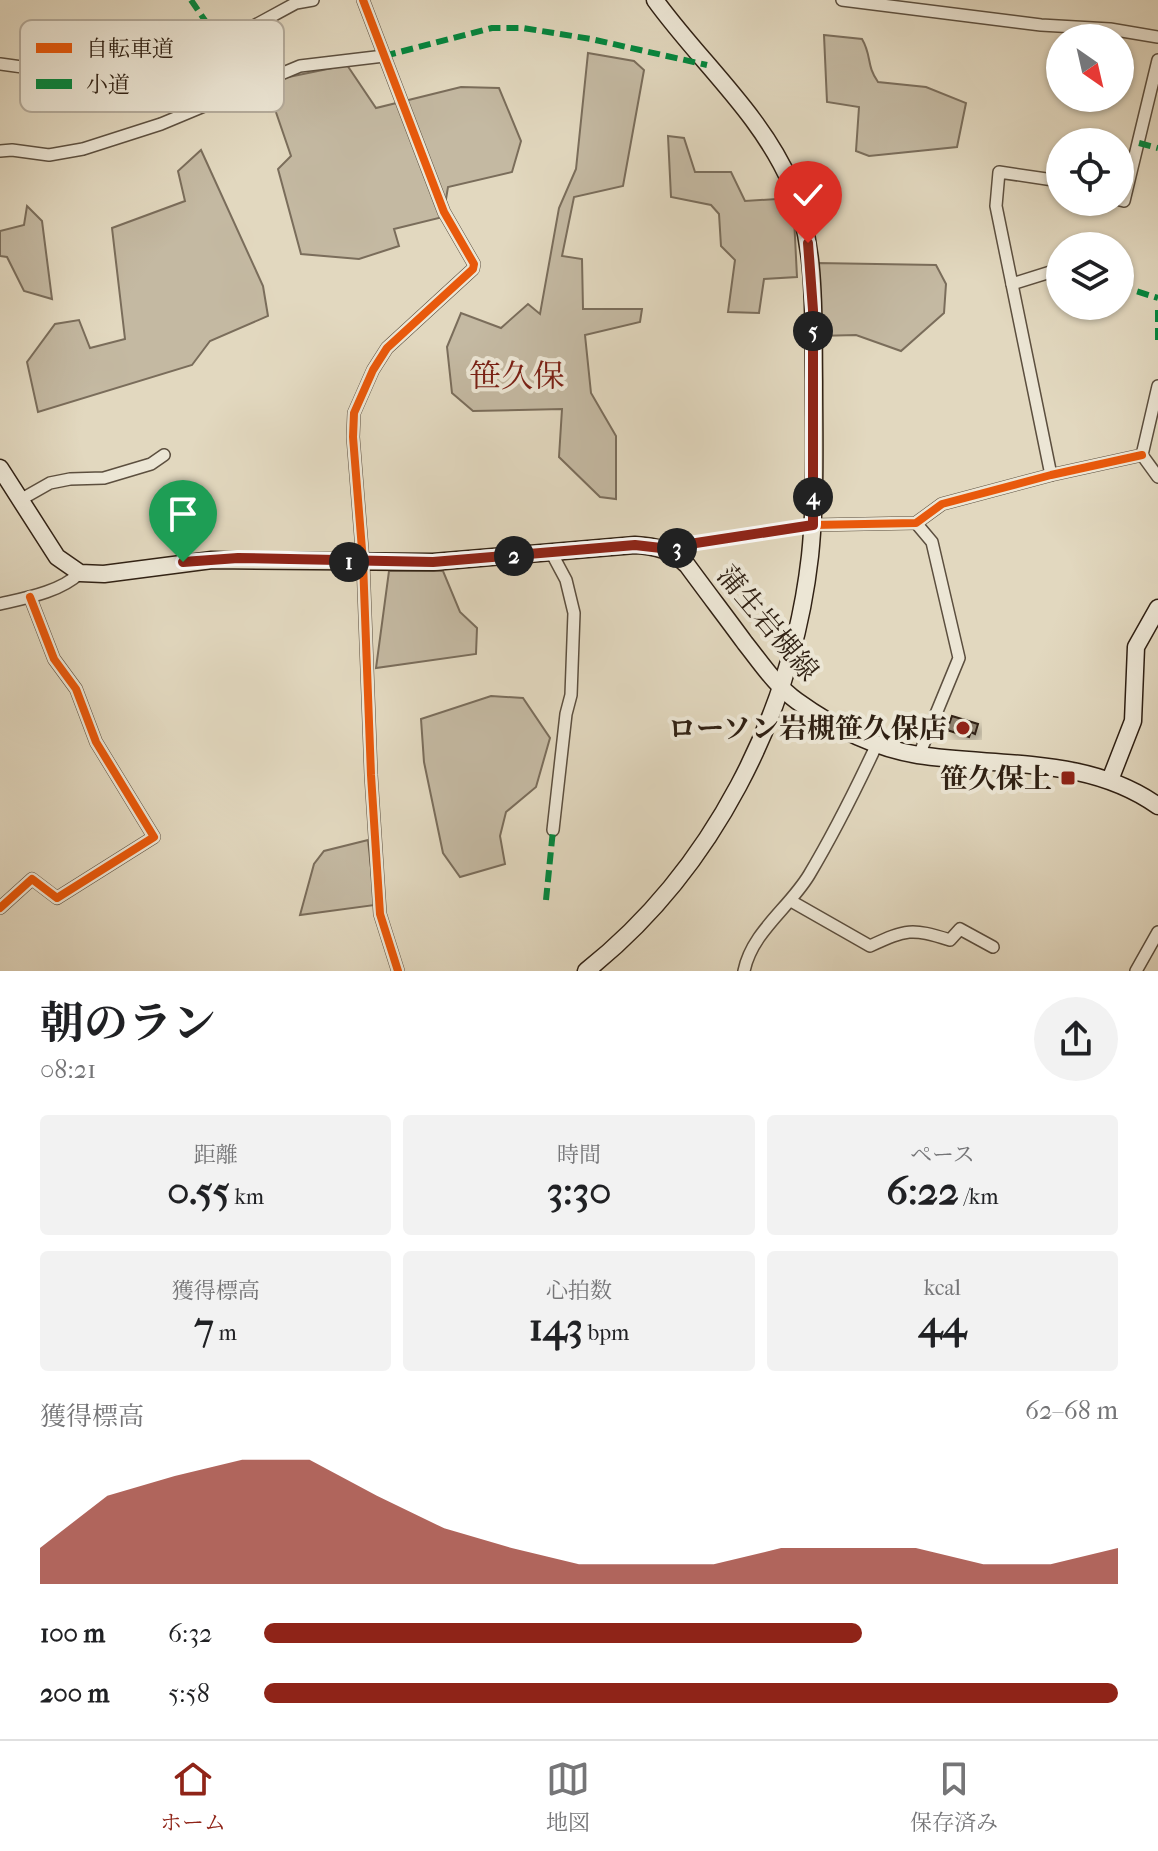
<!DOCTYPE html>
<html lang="ja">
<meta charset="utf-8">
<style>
body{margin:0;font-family:"IM FELL French Canon","Noto Serif JP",serif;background:#f2f2f2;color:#202124;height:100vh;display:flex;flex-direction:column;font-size:30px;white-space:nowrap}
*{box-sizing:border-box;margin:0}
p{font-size:26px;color:#757577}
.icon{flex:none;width:44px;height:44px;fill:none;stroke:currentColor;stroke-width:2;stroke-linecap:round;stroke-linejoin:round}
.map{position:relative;height:971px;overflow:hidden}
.drawer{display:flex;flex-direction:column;background:#fff;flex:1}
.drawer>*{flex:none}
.needle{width:52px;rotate:146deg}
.tools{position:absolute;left:1046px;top:24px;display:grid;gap:16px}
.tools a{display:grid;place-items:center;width:88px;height:88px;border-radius:50%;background:#fff;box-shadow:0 2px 6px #0004;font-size:40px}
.pin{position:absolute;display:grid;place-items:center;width:68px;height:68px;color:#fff;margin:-82px -34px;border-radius:50% 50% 50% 0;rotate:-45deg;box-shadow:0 0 8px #0007}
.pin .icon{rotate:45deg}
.km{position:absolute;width:40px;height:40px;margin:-20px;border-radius:50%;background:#222;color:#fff;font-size:22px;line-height:40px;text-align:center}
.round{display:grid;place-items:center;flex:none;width:84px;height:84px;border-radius:42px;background:#f2f2f2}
.summary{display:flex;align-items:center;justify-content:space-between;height:136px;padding:0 40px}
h1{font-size:44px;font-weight:700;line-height:60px}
.figures{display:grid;grid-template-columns:repeat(3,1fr);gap:12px;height:136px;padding:8px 40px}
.figures div{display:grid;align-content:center;border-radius:8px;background:#f2f2f2;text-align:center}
.figures b{font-size:40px;font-weight:700}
.figures small{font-size:22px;font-weight:400}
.figures p{font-size:22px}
.chart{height:224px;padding:16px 40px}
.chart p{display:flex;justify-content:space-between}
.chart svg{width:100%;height:144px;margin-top:8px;fill:#8f2418;opacity:.7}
ul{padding:0 40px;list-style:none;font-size:26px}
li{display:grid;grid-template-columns:128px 96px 1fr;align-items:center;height:60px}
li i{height:20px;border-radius:10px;background:#8f2418}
.tab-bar{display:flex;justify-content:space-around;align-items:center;height:112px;border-top:2px solid #e0e0e0;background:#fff;font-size:22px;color:#757577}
.tab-bar a{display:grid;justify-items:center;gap:4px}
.tab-bar .on{color:#8f2418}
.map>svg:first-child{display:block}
.green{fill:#c4b9a2;stroke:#7a6d5b;stroke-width:2}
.building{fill:#8d806d;stroke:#302114;stroke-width:2;filter:url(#shadow)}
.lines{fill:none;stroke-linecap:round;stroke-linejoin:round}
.street-casing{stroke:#5c4f3f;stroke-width:14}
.secondary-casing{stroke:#302114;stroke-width:19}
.street{stroke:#ece6d5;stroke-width:11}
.secondary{stroke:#ece6d5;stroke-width:16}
.quiet{stroke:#00873e;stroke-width:6;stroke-dasharray:12 6;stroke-linecap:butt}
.cycleway-casing{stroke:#ece6d5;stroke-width:13}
.cycleway{stroke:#e8590c;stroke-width:8}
.route-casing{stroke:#fff;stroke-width:16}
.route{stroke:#8f2418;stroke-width:10}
.poi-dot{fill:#8f2418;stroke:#ece6d5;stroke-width:3}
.labels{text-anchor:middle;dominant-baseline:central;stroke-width:8;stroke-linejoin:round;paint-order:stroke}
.street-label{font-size:28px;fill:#302114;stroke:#ece6d5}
.poi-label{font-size:28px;font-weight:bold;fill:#302114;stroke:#ece6d5;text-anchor:end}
.quarter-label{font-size:32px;fill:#7a1f14;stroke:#ece6d5}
.key{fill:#ece6d5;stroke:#b4ab9b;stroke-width:2}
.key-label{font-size:22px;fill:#302114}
</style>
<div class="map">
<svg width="1158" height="971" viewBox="0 0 1158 971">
<defs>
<filter id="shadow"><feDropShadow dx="5" dy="5" stdDeviation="4" flood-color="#0004"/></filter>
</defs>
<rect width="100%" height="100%" fill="#e2d8bf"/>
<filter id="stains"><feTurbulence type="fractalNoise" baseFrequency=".0025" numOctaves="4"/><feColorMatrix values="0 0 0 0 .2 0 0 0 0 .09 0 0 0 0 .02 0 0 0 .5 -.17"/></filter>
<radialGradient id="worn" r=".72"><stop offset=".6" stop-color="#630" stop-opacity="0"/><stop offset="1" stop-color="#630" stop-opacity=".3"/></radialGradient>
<!-- green -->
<g class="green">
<path d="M824 35 862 39C872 56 866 65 878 82L926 87 966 103 957 147 869 156 856 151 859 107 827 102Z"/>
<path d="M588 53 634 61 644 70 623 186 574 197 562 256 582 259 583 309H642L640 322 585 335 591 393 616 436V499L600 497 559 457 562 409 473 411 452 393 447 347 461 313 501 328 528 304 540 314 559 208 576 169Z"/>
<path d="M347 65 376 108 461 87 499 88 521 141 512 172 448 187 443 217 394 229 399 246 359 259 301 254 278 169 291 156 268 89 274 80Z"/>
<path d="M668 136 684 138 695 172H731L745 201 793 198 797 277 764 279 759 313 728 312 735 260 721 246 719 214 711 205 671 197Z"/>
<path d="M201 150 263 286 268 316 210 341 192 365 38 412 27 362 55 324 79 320 90 348 125 339 112 228 185 201 178 171Z"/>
<path d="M27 206 42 221 52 299 24 291 7 257 0 256V231L24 225Z"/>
<path d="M817 263 936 265 946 284 944 313 901 351 856 335 817 336Z"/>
<path d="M389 571H443L460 612 477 628 476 654 376 668Z"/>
<path d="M491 696 523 698 550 738 536 787 506 812 500 836 505 864 460 877 443 853 424 762 421 719Z"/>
<path d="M368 840 375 905 300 915 314 864 324 851Z"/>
</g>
<!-- building -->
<path class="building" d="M952 716 978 724 975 734 971 732 969 737 947 730Z"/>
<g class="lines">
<defs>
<g id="street">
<path d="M363 0 444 212 474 264 473 269 387 348 373 370 354 413 353 437 363 562 371 775 380 914 398 971"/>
<path d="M842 0 1041 25 1110 29 1158 37"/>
<path d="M0 64C56 72 114 79 171 71L296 3 313 0"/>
<path d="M0 151 12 150 49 155 83 149 161 124 300 66 384 56"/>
<path d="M1120 200 1124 201 1158 60"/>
<path d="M1012 284 1060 269"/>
<path d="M1158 386 1142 455 1158 477"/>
<path d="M1051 475 996 206 999 172 1060 181"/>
<path d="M20 500 50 483 70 479 104 478 151 464 164 455"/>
<path d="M916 523 932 542 959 658 919 755"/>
<path d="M551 552 566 580 574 613 571 695 566 714 553 830"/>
<path d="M671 552 683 545 813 525 916 523 942 504 1051 475 1142 455"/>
<path d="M0 604C26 598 60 592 80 573"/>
<path d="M791 901 870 946C907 929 911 928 950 940L960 929 993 947"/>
<path d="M0 908 32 879 57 898 154 837 96 742 76 689 54 659 30 597"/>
<path d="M744 971C752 932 789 908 809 875 834 833 856 789 877 744"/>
<path d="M1136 971 1158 932"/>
</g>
<g id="secondary">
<path d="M0 468 57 557 80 573 104 574 212 560 433 562 635 545C656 546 671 550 687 565 706 591 726 617 745 643 761 663 776 686 797 701 833 727 875 748 918 755 1000 767 1088 756 1158 806"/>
<path d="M1110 780 1133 721 1136 647 1158 608"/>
<path d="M586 971C712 871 792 715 810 556 816 498 814 439 814 381 813 316 817 244 791 184 761 114 699 61 655 0"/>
</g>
</defs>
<!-- street casing -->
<use href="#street" class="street-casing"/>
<!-- secondary casing -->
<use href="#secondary" class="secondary-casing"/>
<!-- street -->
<use href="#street" class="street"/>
<!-- secondary -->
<use href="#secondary" class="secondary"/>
<!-- quiet -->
<g class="quiet">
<path d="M191 0 221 44"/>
<path d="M384 56 492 28H523L591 39 707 65"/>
<path d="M1139 143 1158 148"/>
<path d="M1120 286 1158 298"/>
<path d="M1158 310V340"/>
<path d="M546 900 553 830"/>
</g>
<defs>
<g id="cycleway">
<path d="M363 0 444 212 474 264 473 269 387 348 373 370 354 413 353 437 363 562 371 775 380 914 398 971"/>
<path d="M671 552 683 545 813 525 916 523 942 504 1051 475 1142 455"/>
<path d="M0 908 32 879 57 898 154 837 96 742 76 689 54 659 30 597"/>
</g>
</defs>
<!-- cycleway casing -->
<use href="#cycleway" class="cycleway-casing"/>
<!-- cycleway -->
<use href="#cycleway" class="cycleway"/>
</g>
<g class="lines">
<defs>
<path id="route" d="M183 562 238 558 433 562 635 545 661 548 671 552 683 545 813 525V310L808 243"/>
</defs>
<!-- route casing -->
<use href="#route" class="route-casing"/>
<!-- route -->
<use href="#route" class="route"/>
</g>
<!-- markers -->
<g class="poi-dot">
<circle cx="963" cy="728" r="8"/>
<rect x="1060" y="770" width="16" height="16" rx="4"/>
</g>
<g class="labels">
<!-- street labels -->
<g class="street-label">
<text transform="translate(768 623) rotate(50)">蒲生岩槻線</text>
</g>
<!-- poi labels -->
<g class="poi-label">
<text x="947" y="728">ローソン岩槻笹久保店</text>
<text x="1052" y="778">笹久保上</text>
</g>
<!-- quarter labels -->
<g class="quarter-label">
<text x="517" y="376">笹久保</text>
</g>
</g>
<!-- legend -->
<rect x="20" y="20" width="264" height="92" rx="12" class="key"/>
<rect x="36" y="43" width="36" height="10" fill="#e8590c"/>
<rect x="36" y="79" width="36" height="10" fill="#00873e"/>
<g class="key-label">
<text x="86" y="56">自転車道</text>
<text x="86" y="92">小道</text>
</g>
<rect width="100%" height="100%" filter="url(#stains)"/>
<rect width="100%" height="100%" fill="url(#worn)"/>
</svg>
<div class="tools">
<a><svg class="needle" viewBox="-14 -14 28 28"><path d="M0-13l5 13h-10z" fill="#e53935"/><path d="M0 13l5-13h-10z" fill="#757577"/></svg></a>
<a><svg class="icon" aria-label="locate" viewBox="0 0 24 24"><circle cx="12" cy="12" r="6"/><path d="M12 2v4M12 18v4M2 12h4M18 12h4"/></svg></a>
<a><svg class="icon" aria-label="layers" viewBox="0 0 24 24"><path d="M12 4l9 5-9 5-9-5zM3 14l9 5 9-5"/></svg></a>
</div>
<div class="pin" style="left:183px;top:562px;background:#1e9e55"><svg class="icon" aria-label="arrive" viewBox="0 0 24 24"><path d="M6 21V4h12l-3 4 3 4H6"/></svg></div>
<div class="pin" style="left:808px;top:243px;background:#d93025"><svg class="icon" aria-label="check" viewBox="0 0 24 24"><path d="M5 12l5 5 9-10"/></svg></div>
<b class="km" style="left:349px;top:562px">1</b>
<b class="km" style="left:514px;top:556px">2</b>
<b class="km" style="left:677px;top:548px">3</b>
<b class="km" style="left:813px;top:497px">4</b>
<b class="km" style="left:813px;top:331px">5</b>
</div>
<section class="drawer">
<div class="summary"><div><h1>朝のラン</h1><p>08:21</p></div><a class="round"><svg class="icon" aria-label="share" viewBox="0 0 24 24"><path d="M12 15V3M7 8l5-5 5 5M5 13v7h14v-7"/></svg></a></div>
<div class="figures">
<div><p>距離</p><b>0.55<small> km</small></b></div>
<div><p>時間</p><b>3:30</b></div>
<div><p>ペース</p><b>6:22<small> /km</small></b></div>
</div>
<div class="figures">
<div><p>獲得標高</p><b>7<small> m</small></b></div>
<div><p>心拍数</p><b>143<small> bpm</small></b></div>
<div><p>kcal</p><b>44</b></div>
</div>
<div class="chart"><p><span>獲得標高</span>62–68 m</p>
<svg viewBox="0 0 160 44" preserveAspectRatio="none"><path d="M0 44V33L10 17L20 11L30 6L40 6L50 17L60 27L70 33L80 38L90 38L100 38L110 33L120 33L130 33L140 38L150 38L160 33V44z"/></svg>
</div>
<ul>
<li><b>100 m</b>6:32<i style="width:70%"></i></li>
<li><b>200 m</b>5:58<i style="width:100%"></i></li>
</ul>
</section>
<nav class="tab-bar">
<a class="on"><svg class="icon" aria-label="home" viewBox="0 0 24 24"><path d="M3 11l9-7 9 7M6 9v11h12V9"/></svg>ホーム</a>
<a><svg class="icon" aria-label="map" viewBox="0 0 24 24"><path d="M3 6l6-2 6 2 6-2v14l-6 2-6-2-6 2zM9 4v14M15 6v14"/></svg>地図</a>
<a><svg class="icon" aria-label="saved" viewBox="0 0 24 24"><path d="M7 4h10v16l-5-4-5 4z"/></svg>保存済み</a>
</nav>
